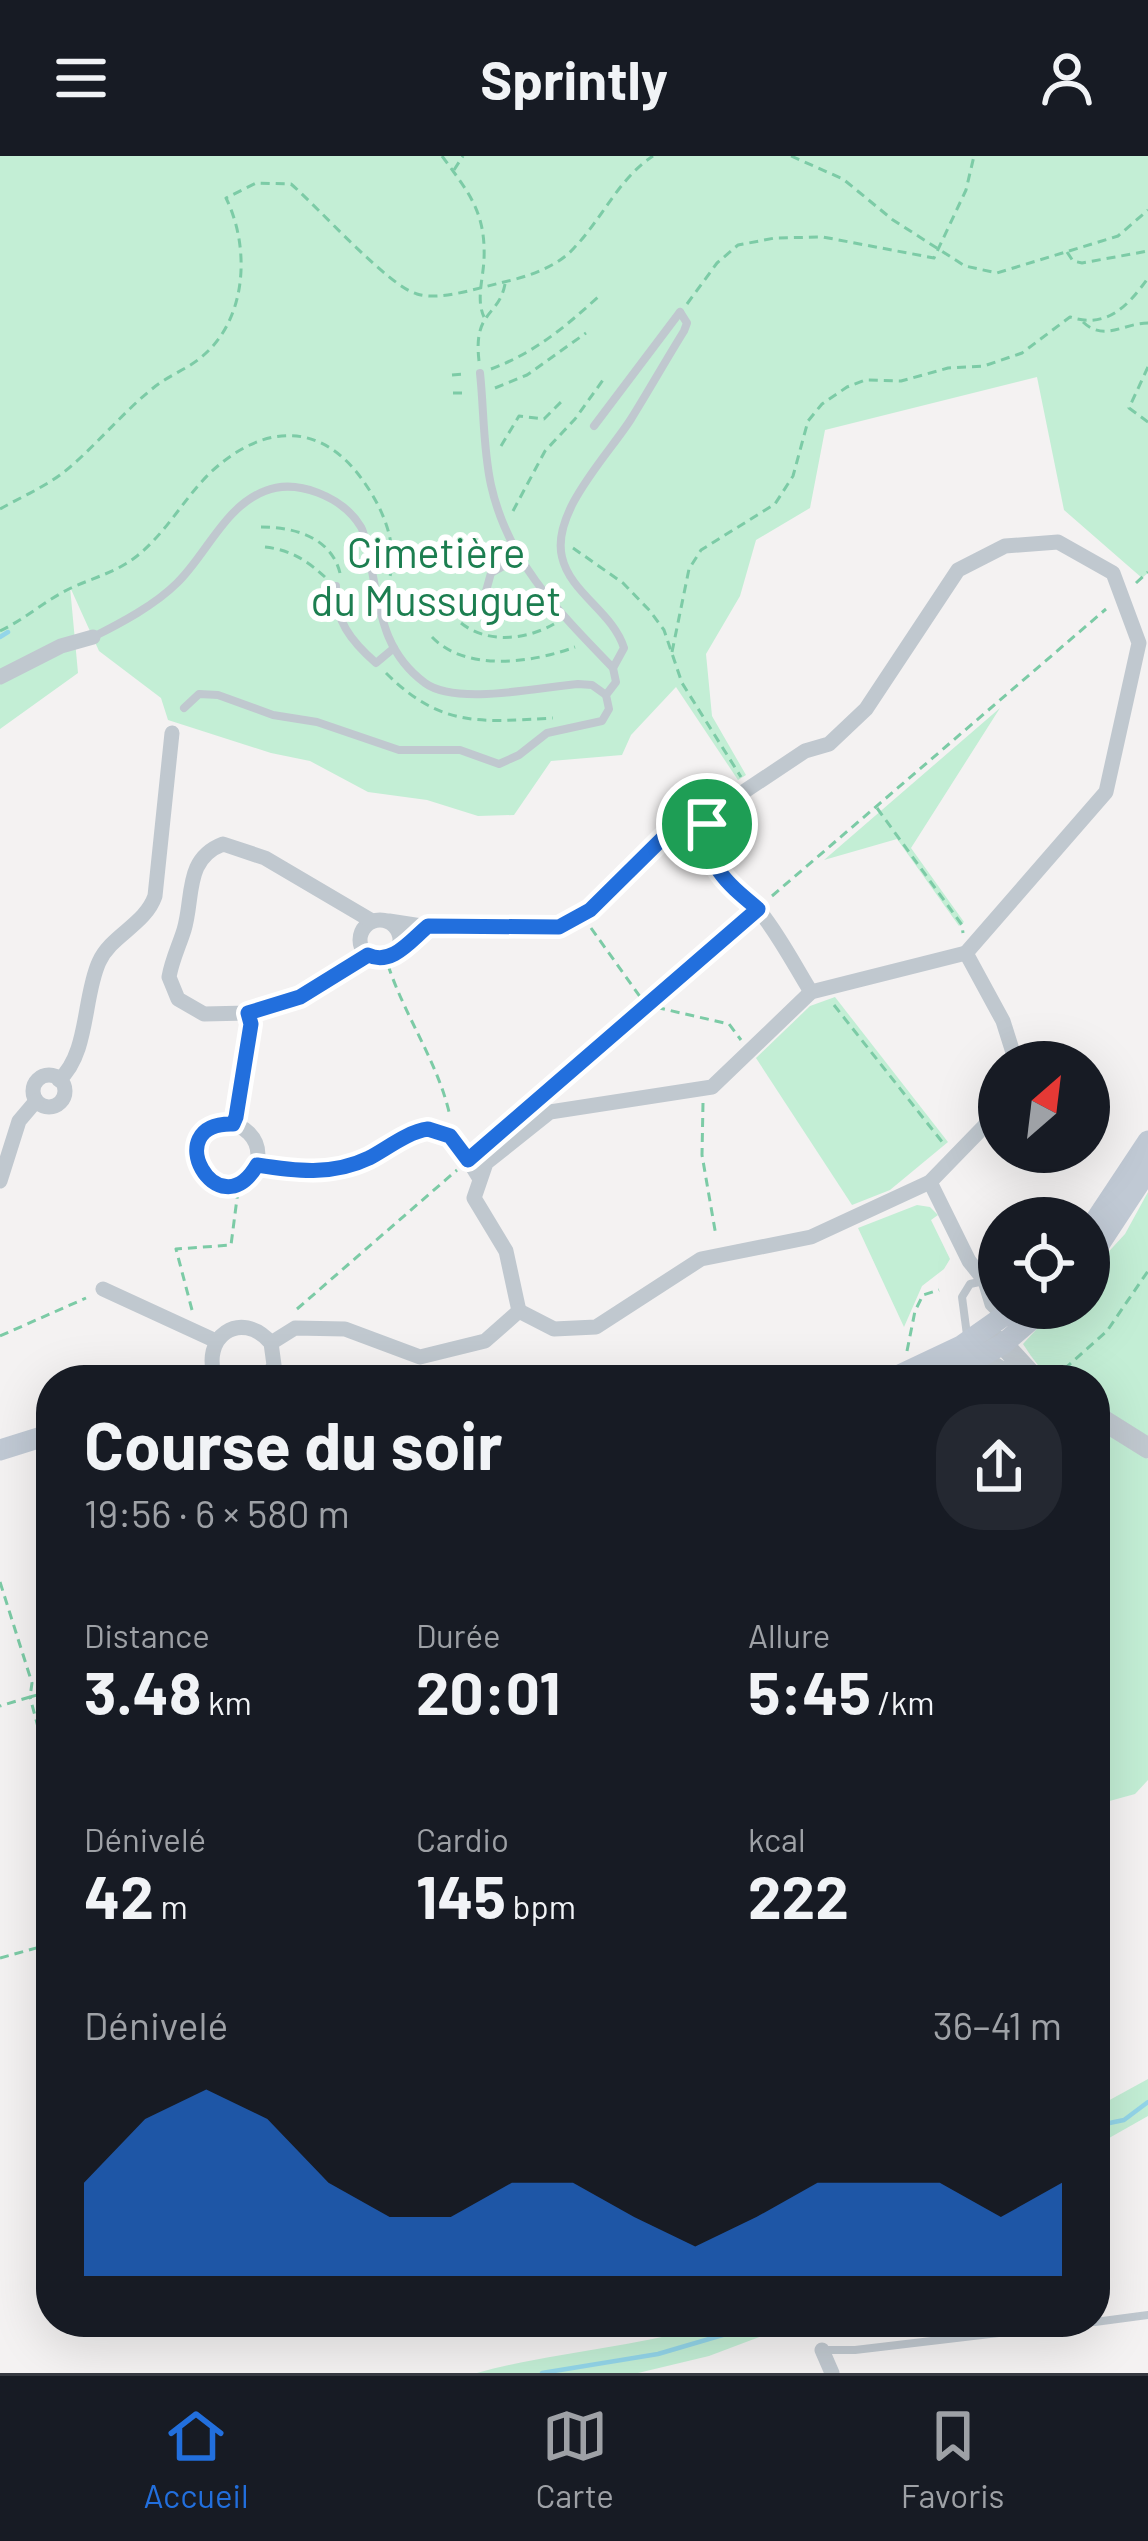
<!DOCTYPE html>
<html lang="fr">
<meta charset="utf-8">
<style>
body{margin:0;font-family:Barlow,sans-serif;background:#242831;color:#f1f3f6;height:100vh;display:flex;flex-direction:column;font-size:45px;white-space:nowrap}
*{box-sizing:border-box;margin:0}
p{font-size:39px;color:#9ea1a6}
.icon{flex:none;width:66px;height:66px;fill:none;stroke:currentColor;stroke-width:2;stroke-linecap:round;stroke-linejoin:round}
.map{position:relative;flex:1;overflow:hidden}
.panel{position:absolute;left:36px;top:1209px;width:1074px;height:972px;display:flex;flex-direction:column;background:#171b24;border-radius:48px;box-shadow:0 12px 48px #0002}
.panel>*{flex:none}
.needle{width:78px;rotate:28deg}
.controls{position:absolute;left:978px;top:885px;display:grid;gap:24px}
.controls a{display:grid;place-items:center;width:132px;height:132px;border-radius:50%;background:#171b24;box-shadow:0 12px 48px #0002;font-size:60px}
.pin{position:absolute;display:grid;place-items:center;width:102px;height:102px;color:#fff;margin:-51px;border:6px solid #fff;border-radius:50%;box-shadow:0 3px 12px #0007}
.round{display:grid;place-items:center;flex:none;width:126px;height:126px;border-radius:48px;background:#242831}
.summary{display:flex;align-items:center;justify-content:space-between;height:204px;padding:0 48px}
h1{font-size:66px;font-weight:700;line-height:90px}
.figures{display:grid;grid-template-columns:repeat(3,1fr);gap:18px;height:204px;padding:12px 48px}
.figures div{display:grid;align-content:center}
.figures b{font-size:60px;font-weight:700}
.figures small{font-size:33px;font-weight:400}
.figures p{font-size:33px}
.chart{height:336px;padding:24px 48px}
.chart p{display:flex;justify-content:space-between}
.chart svg{width:100%;height:216px;margin-top:12px;fill:#226fdd;opacity:.7}
header{display:flex;justify-content:space-between;align-items:center;height:156px;padding:0 48px;background:#171b24;font-size:54px;font-weight:700}
.tab-bar{display:flex;justify-content:space-around;align-items:center;height:168px;border-top:3px solid #363941;background:#171b24;font-size:33px;color:#9ea1a6}
.tab-bar a{display:grid;justify-items:center;gap:6px}
.tab-bar .active{color:#226fdd}
.map>svg:first-child{display:block}
.green{fill:#c3eed5}
.lines{fill:none;stroke-linecap:round;stroke-linejoin:round}
.stream{stroke:#93d5e9;stroke-width:4.5}
.path{stroke:#7ccba6;stroke-width:3;stroke-dasharray:9 6;stroke-linecap:butt}
.service{stroke:#c0c8cf;stroke-width:8}
.minor{stroke:#c0c8cf;stroke-width:15}
.tertiary{stroke:#c0c8cf;stroke-width:21}
.secondary{stroke:#c0c9d4;stroke-width:21}
.route-casing{stroke:#fff;stroke-width:24}
.route{stroke:#226fdd;stroke-width:15}
.labels{text-anchor:middle;dominant-baseline:central;stroke-width:12;stroke-linejoin:round;paint-order:stroke}
.park-label{font-size:42px;fill:#1c7e50;stroke:#fff}
</style>
<header><svg class="icon" aria-label="menu" viewBox="0 0 24 24"><path d="M4 6h16M4 12h16M4 18h16"/></svg>Sprintly<svg class="icon" aria-label="person" viewBox="0 0 24 24"><circle cx="12" cy="8" r="4"/><path d="M4 21q1-7 8-7t8 7"/></svg></header>
<div class="map">
<svg width="1148" height="2217" viewBox="0 0 1148 2217">
<rect width="100%" height="100%" fill="#f4f2f2"/>
<!-- green -->
<g class="green">
<path d="M0 0H1148V417L1142 422 1064 354 1037 221 825 274 810 352 756 384 740 440 706 498 712 560 746 619 738 624 676 531 631 579 622 599 551 605 514 659 478 660 427 644 368 636 310 605 271 597 168 564 161 542 99 495 70 431 78 517 0 573Z"/>
<path d="M1000 552 911 692 964 766 959 770 897 683 824 704Z"/>
<path d="M835 841 948 986 890 1034 852 1049 756 902 810 850Z"/>
<path d="M1148 1036V1281L1095 1249V1224C1051 1224 1048 1226 1023 1188L1056 1152H1089V1117L1125 1078Z"/>
<path d="M917 1049 930 1051 938 1059 931 1064 950 1103 944 1113 922 1130 904 1171 858 1072Z"/>
<path d="M1095 1271 1148 1303V1624L1135 1638 1095 1649Z"/>
<path d="M1148 1923V1960L1095 1990V1952Z"/>
<path d="M717 2166H837L823 2180 778 2174 709 2200 638 2217H477C556 2195 639 2192 717 2166Z"/>
</g>
<g class="lines">
<!-- stream -->
<g class="stream">
<path d="M0 481 8 476"/>
<path d="M1095 1970 1124 1964 1148 1946"/>
<path d="M542 2217 658 2198 767 2166"/>
</g>
<!-- path -->
<g class="path">
<path d="M442 0C469 37 486 56 484 104 483 123 476 144 484 161"/>
<path d="M791 0 843 23 893 64 965 110 997 117 1118 80 1148 54"/>
<path d="M454 14 463 0"/>
<path d="M1067 96 1073 105 1082 107 1148 95"/>
<path d="M687 148 717 107 738 89 775 82 823 81 934 102 966 34 974 0"/>
<path d="M1083 166C1104 186 1124 167 1148 167"/>
<path d="M479 205C473 154 499 161 505 128"/>
<path d="M1148 211 1129 252 1148 266"/>
<path d="M491 213C534 197 564 172 598 141"/>
<path d="M452 219 465 218"/>
<path d="M495 232 527 219 586 177"/>
<path d="M453 237H468"/>
<path d="M501 290 519 260 544 263 563 244"/>
<path d="M0 353C21 341 45 331 64 316 96 290 121 258 152 233 166 221 185 214 199 203 247 166 251 93 226 42L256 27 291 28C319 52 388 130 417 138 440 145 478 132 500 127 526 121 556 112 574 92 602 63 619 22 653 0"/>
<path d="M513 355 545 295 575 263 603 224"/>
<path d="M261 371C294 371 331 381 340 417"/>
<path d="M265 391C291 394 306 404 325 421"/>
<path d="M573 392 623 427 650 455 664 474 682 527 741 621"/>
<path d="M1136 427 1148 416"/>
<path d="M461 467C487 488 526 484 554 468"/>
<path d="M0 475C25 463 46 444 71 432 95 421 117 416 137 400 167 376 184 342 211 316 265 266 324 265 366 329 384 355 399 392 389 424"/>
<path d="M432 481C465 516 533 507 575 491"/>
<path d="M672 496 689 413 701 394 775 348 793 320 808 265 822 248 847 231 865 224 901 225 948 212 984 210 1022 197 1070 161C1107 173 1128 150 1148 122"/>
<path d="M386 517C441 572 481 566 553 562"/>
<path d="M877 652 962 769 963 777"/>
<path d="M772 740 1106 453"/>
<path d="M591 772 646 849 729 868 741 884"/>
<path d="M388 809C405 861 438 906 450 960"/>
<path d="M834 849 943 987"/>
<path d="M539 944 747 762"/>
<path d="M703 947 702 999 716 1080"/>
<path d="M523 955 537 942"/>
<path d="M233 968 249 876"/>
<path d="M297 1153 457 1014"/>
<path d="M192 1154 176 1093 231 1089 239 1027"/>
<path d="M0 1180 86 1142"/>
<path d="M907 1195 915 1155 923 1139 939 1134"/>
<path d="M1053 1223 1107 1175 1148 1115"/>
<path d="M0 1426 32 1527 30 1541 0 1550"/>
<path d="M51 1535 30 1541 51 1620"/>
<path d="M0 1802 51 1788"/>
<path d="M808 2166 816 2180"/>
</g>
<!-- service -->
<g class="service">
<path d="M480 217C484 254 483 293 491 329 508 406 560 457 613 512"/>
<path d="M594 270 680 156"/>
<path d="M518 402 491 417 486 435 492 444 514 450 543 435"/>
<path d="M336 430C334 464 351 485 376 507L394 492"/>
<path d="M93 481C121 467 155 449 177 427 206 399 225 350 265 335 297 322 343 341 361 371 365 378 366 389 368 397 380 446 379 493 425 527 456 550 541 531 578 528L592 529 606 539"/>
<path d="M184 552 199 538 218 539 273 559 317 566 399 594H460L499 608 519 599 547 577 602 565 609 553 606 539 616 526 613 512 624 492C613 456 570 437 562 401 551 356 609 298 631 263 649 234 666 204 684 175L687 167 680 156"/>
<path d="M967 1179 962 1141 970 1128 984 1125"/>
<path d="M1095 2166 1148 2159"/>
<path d="M824 2194H855L1092 2166"/>
</g>
<!-- minor -->
<g class="minor">
<path d="M0 521 61 490 93 481"/>
<circle cx="380" cy="784" r="20"/>
<path d="M389 765 428 771 398 795"/>
<path d="M428 771H559L590 755 669 675 691 667 707 668"/>
<path d="M367 799 300 841 248 857 204 858 178 843 169 821C172 804 179 790 184 774 194 741 184 703 223 688L265 702 372 765"/>
<path d="M811 836C795 810 780 781 761 757 733 722 691 712 712 657L805 595 829 588 866 553 958 414 1005 390 1058 386 1113 417 1139 487 1106 636 966 797 1003 865 1016 906"/>
<circle cx="49" cy="935" r="16"/>
<path d="M59 924C89 897 83 841 99 806 111 779 145 769 155 740L172 577"/>
<circle cx="227" cy="999" r="31"/>
<path d="M257 1009C289 1014 320 1019 352 1009 382 999 406 971 439 973L461 992 480 1023"/>
<path d="M0 1025 19 965 36 945"/>
<path d="M930 1026 969 1105 985 1125 992 1148 1005 1161 1026 1170 1025 1152"/>
<path d="M103 1133 216 1185"/>
<path d="M519 1155 506 1095 474 1042 486 1007 550 956 712 931 811 836 966 797"/>
<path d="M519 1155 554 1173 596 1171 701 1103 811 1081 930 1026 999 955"/>
<path d="M271 1187 295 1172 345 1173 420 1201 485 1185 519 1155"/>
<path d="M216 1224C199 1181 241 1152 271 1187L274 1209 266 1224"/>
<path d="M822 2194 832 2217"/>
</g>
<!-- tertiary -->
<g class="tertiary">
<path d="M1029 1224C1000 1217 978 1211 982 1176L1003 1188 1036 1224"/>
<path d="M1095 1259 1148 1292"/>
</g>
<!-- secondary -->
<g class="secondary">
<path d="M1089 1074 1148 985"/>
<path d="M1089 1104 1148 1014"/>
<path d="M889 1224 961 1190 1015 1152"/>
<path d="M939 1224 1003 1188 1045 1152"/>
<path d="M0 1294 51 1278"/>
</g>
</g>
<g class="lines">
<defs>
<path id="route" d="M691 667 707 668C705 710 727 727 758 753L468 1004 450 980 428 973C407 976 388 992 369 1002 332 1020 295 1015 257 1009 218 1076 157 966 233 968L236 961 251 868 248 857 300 841 368 799C392 810 410 785 428 770L559 771 590 754 669 676Z"/>
</defs>
<!-- route casing -->
<use href="#route" class="route-casing"/>
<!-- route -->
<use href="#route" class="route"/>
</g>
<g class="labels">
<!-- park labels -->
<g class="park-label">
<text x="436" y="395">Cimetière<tspan x="436" dy="48">du Mussuguet</tspan></text>
</g>
</g>
</svg>
<div class="controls">
<a><svg class="needle" viewBox="-14 -14 28 28"><path d="M0-13l5 13h-10z" fill="#e53935"/><path d="M0 13l5-13h-10z" fill="#9ea1a6"/></svg></a>
<a><svg class="icon" aria-label="locate" viewBox="0 0 24 24"><circle cx="12" cy="12" r="6"/><path d="M12 2v4M12 18v4M2 12h4M18 12h4"/></svg></a>
</div>
<div class="pin" style="left:707px;top:668px;background:#1e9e55"><svg class="icon" aria-label="arrive" viewBox="0 0 24 24"><path d="M6 21V4h12l-3 4 3 4H6"/></svg></div>
<section class="panel">
<div class="summary"><div><h1>Course du soir</h1><p>19:56 · 6 × 580 m</p></div><a class="round"><svg class="icon" aria-label="share" viewBox="0 0 24 24"><path d="M12 15V3M7 8l5-5 5 5M5 13v7h14v-7"/></svg></a></div>
<div class="figures">
<div><p>Distance</p><b>3.48<small> km</small></b></div>
<div><p>Durée</p><b>20:01</b></div>
<div><p>Allure</p><b>5:45<small> /km</small></b></div>
</div>
<div class="figures">
<div><p>Dénivelé</p><b>42<small> m</small></b></div>
<div><p>Cardio</p><b>145<small> bpm</small></b></div>
<div><p>kcal</p><b>222</b></div>
</div>
<div class="chart"><p><span>Dénivelé</span>36–41 m</p>
<svg viewBox="0 0 160 44" preserveAspectRatio="none"><path d="M0 44V25L10 12L20 6L30 12L40 25L50 32L60 32L70 25L80 25L90 32L100 38L110 32L120 25L130 25L140 25L150 32L160 25V44z"/></svg>
</div>
</section>
</div>
<nav class="tab-bar">
<a class="active"><svg class="icon" aria-label="home" viewBox="0 0 24 24"><path d="M3 11l9-7 9 7M6 9v11h12V9"/></svg>Accueil</a>
<a><svg class="icon" aria-label="map" viewBox="0 0 24 24"><path d="M3 6l6-2 6 2 6-2v14l-6 2-6-2-6 2zM9 4v14M15 6v14"/></svg>Carte</a>
<a><svg class="icon" aria-label="saved" viewBox="0 0 24 24"><path d="M7 4h10v16l-5-4-5 4z"/></svg>Favoris</a>
</nav>
